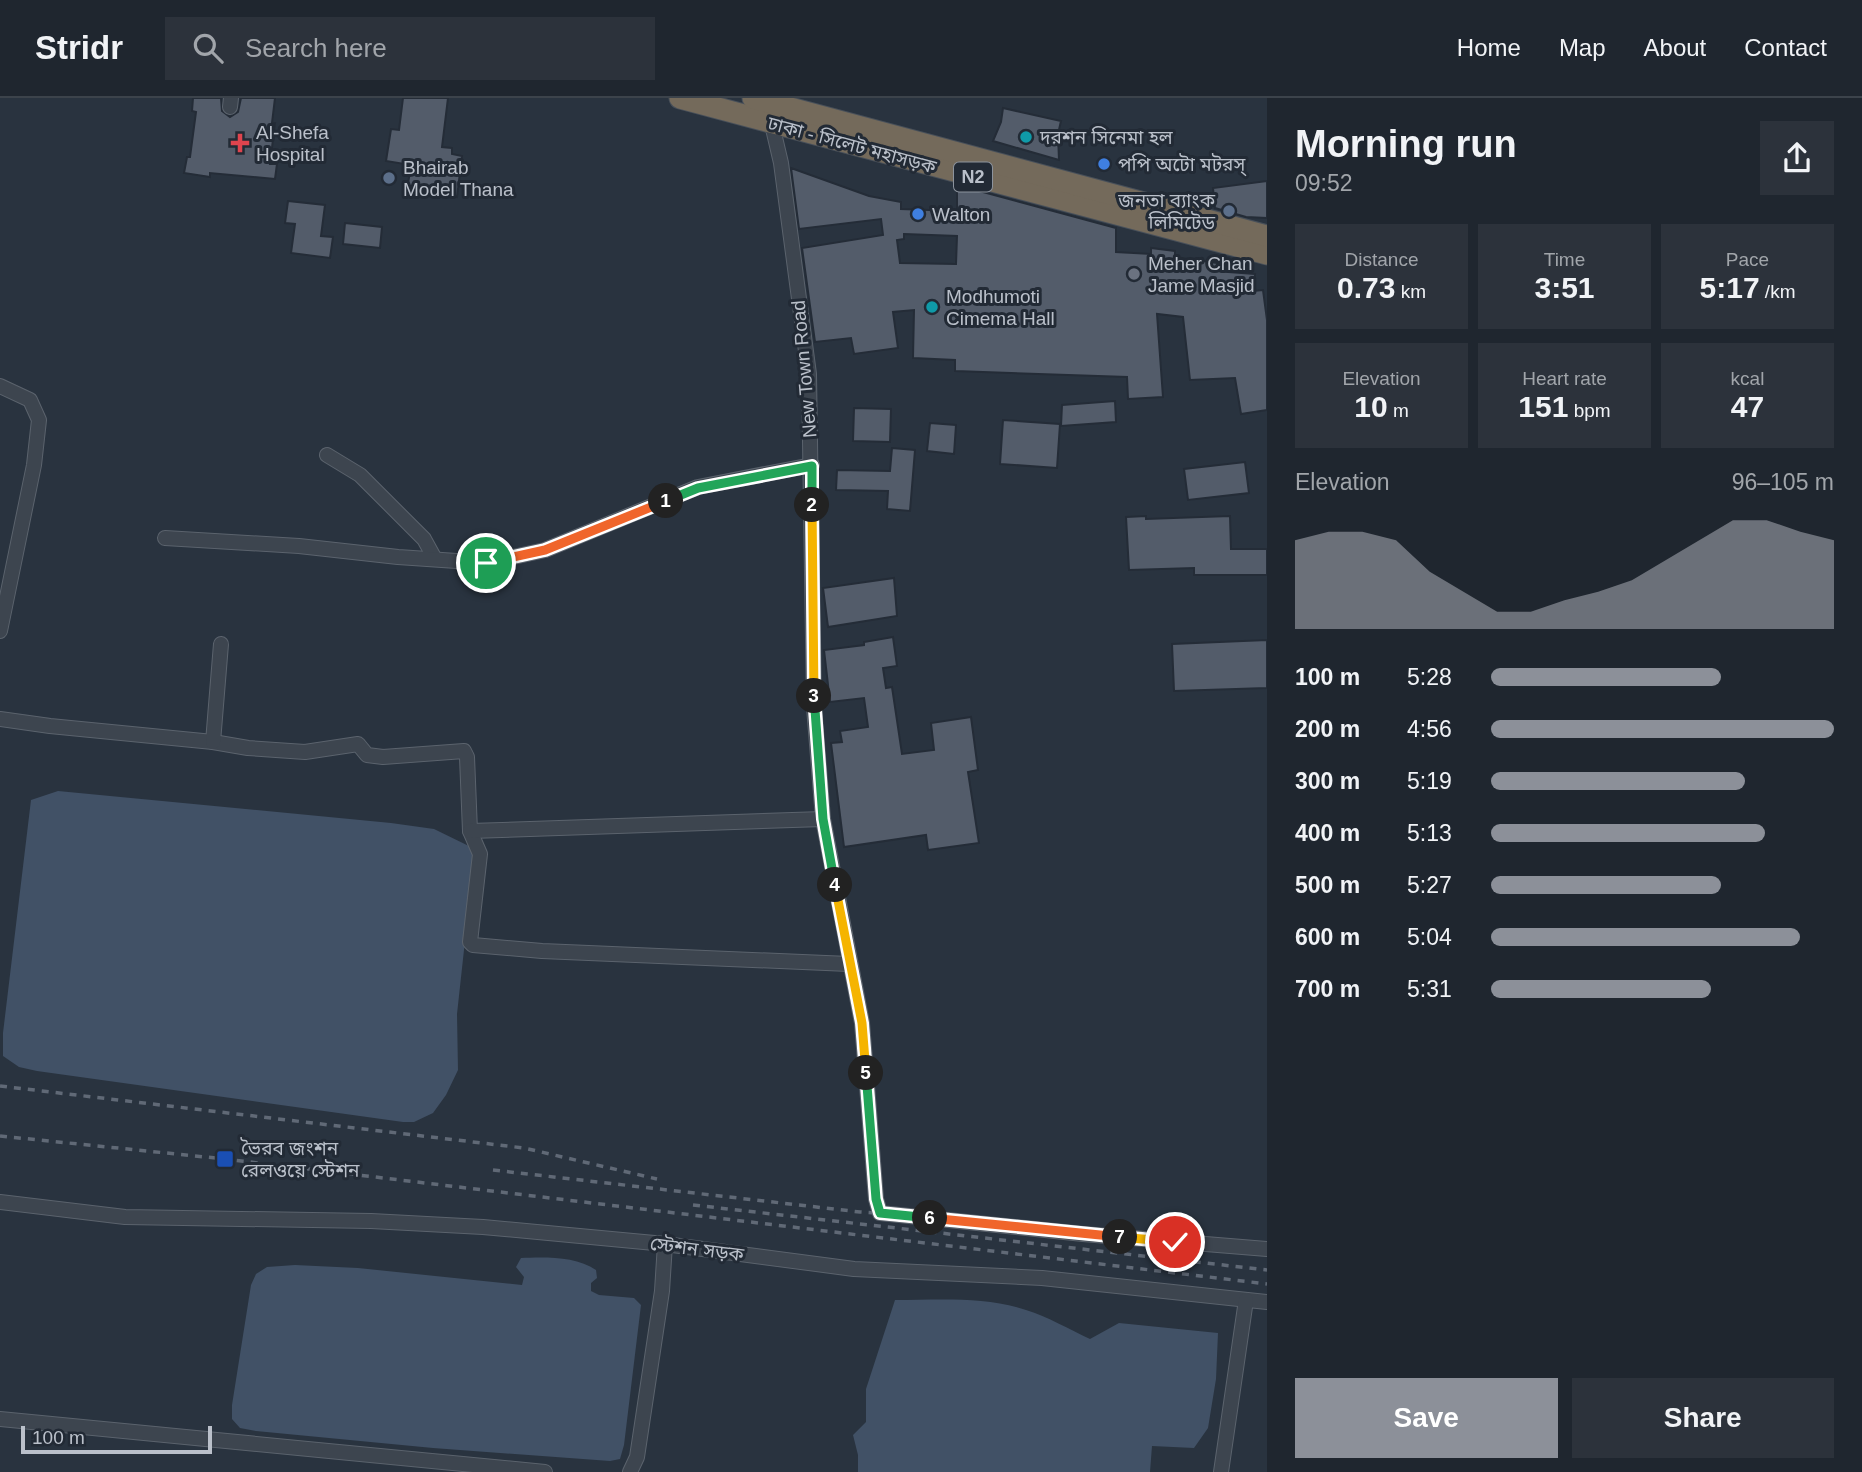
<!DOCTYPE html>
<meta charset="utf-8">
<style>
body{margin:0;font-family:Arial,"Noto Sans Bengali",sans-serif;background:#2c323b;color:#f1f3f6;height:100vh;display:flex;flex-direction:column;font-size:26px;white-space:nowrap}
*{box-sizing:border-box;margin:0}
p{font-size:23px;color:#a1a5aa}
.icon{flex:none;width:38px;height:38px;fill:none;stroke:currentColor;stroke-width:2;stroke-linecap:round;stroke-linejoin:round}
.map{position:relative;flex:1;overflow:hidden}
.drawer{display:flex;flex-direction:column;background:#1f262f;width:595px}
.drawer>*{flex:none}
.scale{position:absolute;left:21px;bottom:18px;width:191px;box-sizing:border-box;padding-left:7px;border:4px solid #bac0ca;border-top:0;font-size:19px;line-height:24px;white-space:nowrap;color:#bac0ca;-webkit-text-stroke:5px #222a35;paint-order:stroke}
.pin{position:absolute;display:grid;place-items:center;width:60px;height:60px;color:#fff;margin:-30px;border:4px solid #fff;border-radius:50%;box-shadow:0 2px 7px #0007}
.km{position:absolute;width:35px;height:35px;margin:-18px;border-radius:50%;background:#222;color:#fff;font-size:19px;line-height:35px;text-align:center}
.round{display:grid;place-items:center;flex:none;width:74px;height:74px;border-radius:0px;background:#2c323b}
.summary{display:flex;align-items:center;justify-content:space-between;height:119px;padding:0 28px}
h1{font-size:38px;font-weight:700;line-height:52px}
.metrics{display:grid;grid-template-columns:repeat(3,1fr);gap:10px;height:119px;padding:7px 28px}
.metrics div{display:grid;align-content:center;border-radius:0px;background:#2c323b;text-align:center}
.metrics b{font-size:30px;font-weight:700}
.metrics small{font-size:19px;font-weight:400}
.metrics p{font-size:19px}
.chart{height:196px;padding:14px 28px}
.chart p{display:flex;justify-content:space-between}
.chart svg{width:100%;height:126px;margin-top:7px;fill:#8c9099;opacity:.7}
.cta{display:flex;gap:14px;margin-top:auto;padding:14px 28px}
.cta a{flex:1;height:80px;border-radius:0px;background:#8c9099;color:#fff;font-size:28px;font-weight:700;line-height:80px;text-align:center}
.cta a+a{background:#2c323b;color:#f1f3f6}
ul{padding:0 28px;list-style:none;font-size:23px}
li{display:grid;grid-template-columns:112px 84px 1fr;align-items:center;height:52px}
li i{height:18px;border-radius:9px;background:#8c9099}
header{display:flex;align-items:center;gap:42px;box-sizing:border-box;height:98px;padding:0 35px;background:#1f262f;border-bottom:2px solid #3c434b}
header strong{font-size:33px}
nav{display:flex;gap:38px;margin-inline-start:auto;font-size:24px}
.search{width:490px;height:63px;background:#2c323b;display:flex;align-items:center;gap:18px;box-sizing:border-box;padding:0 24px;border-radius:0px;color:#a1a5aa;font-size:26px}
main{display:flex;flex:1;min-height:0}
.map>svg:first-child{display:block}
.water{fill:#415166}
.building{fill:#535c6a;stroke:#242c37;stroke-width:2;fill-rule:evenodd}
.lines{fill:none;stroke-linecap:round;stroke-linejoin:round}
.minor-casing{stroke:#5b636d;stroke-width:16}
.highway-casing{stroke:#48505a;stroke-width:23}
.minor{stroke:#3d454f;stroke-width:14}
.highway{stroke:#746a5b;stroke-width:21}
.rail{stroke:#606976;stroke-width:3.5;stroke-dasharray:7 7;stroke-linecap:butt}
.split-1-casing{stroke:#fff;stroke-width:14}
.split-2-casing{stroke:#fff;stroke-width:14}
.split-3-casing{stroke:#fff;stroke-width:14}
.split-4-casing{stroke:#fff;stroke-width:14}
.split-5-casing{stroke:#fff;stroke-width:14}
.split-6-casing{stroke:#fff;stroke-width:14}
.split-7-casing{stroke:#fff;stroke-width:14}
.split-8-casing{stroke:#fff;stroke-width:14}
.split-1{stroke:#f0652b;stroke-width:9}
.split-2{stroke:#22a559;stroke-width:9}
.split-3{stroke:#f5b400;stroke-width:9}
.split-4{stroke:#22a559;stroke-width:9}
.split-5{stroke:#f5b400;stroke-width:9}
.split-6{stroke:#22a559;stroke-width:9}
.split-7{stroke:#f0652b;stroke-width:9}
.split-8{stroke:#f5b400;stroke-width:9}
.culture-dot{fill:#0f9aa8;stroke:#222a35;stroke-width:2.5}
.health-dot{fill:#e0444e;stroke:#222a35;stroke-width:2.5}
.shop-dot{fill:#3f7fe0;stroke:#222a35;stroke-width:2.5}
.service-dot{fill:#5c6f8a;stroke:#222a35;stroke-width:2.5}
.worship-dot{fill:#6b7280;stroke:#222a35;stroke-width:2.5}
.transit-dot{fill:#1a4fb4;stroke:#222a35;stroke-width:2.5}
.labels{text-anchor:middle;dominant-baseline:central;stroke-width:6;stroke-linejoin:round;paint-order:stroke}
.shield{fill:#222a35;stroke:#8c939d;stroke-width:2}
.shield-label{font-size:18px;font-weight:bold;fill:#bac0ca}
.poi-label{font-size:19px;fill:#bac0ca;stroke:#222a35;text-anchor:start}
.street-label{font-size:19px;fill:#bac0ca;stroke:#222a35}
</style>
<header>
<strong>Stridr</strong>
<div class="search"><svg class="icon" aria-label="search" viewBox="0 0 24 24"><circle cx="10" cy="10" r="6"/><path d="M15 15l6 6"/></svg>Search here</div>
<nav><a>Home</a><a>Map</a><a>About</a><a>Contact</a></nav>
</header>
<main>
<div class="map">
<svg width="1267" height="1374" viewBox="0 0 1267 1374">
<rect width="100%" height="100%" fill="#29333f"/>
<!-- water -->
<g class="water">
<path d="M58 693 391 725 434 731 475 751 457 916 458 972 446 997 433 1015 414 1024H403L37 973 19 969 3 958V935L31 702Z"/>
<path d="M521 1160C544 1159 576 1158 596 1172L597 1180 591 1185V1193L599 1197 634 1200 641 1207 624 1347 620 1361 610 1363 433 1350 256 1333 240 1330 232 1321V1307L251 1187 256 1176 267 1169 295 1167 358 1170 522 1187 524 1179 516 1169Z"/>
<path d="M895 1202C938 1202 985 1198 1026 1212 1048 1219 1069 1231 1090 1241L1119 1225 1218 1235 1216 1281 1208 1330 1194 1350 1152 1348 1150 1374H858V1357L853 1337 866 1324V1291Z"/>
</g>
<!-- building -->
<g class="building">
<path d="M193 0H221L222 13 230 19 238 14 241 0H275L272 25H275L270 66H277L275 81 210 75V79L184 75 187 59H190L196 14 192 13Z"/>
<path d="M403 0H448L442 49 452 50V56L462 58 457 99 407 92 411 67 386 63 391 31 399 32Z"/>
<path d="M1003 10 1061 23 1058 36 1059 62 993 43 1001 24Z"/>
<path d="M791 70 869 98 901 104V111L957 113V87L1116 130V154L1151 156V150L1175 153V159L1217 165 1216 173 1255 176 1254 193 1263 192 1267 222V312L1241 316 1235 280 1190 282 1183 219 1157 216 1163 299 1128 301 1127 279 955 273V262L913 260 914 212 893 214 898 250 854 256 851 240 815 244 802 150 883 137 881 121 799 131ZM904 136 957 138 956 166 900 165 897 142 904 141Z"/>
<path d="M1267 83V120L1246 119 1215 110 1213 90Z"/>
<path d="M288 103 325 107 321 138 333 139 330 160 291 155 295 126 285 125Z"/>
<path d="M345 125 382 129 380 150 343 146Z"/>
<path d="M1115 303 1116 324 1061 328 1062 307Z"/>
<path d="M854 310 891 311 890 344 853 343Z"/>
<path d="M1003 322 1060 326 1057 370 1000 366Z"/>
<path d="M930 325 956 327 954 356 927 353Z"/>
<path d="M892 350 915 352 910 413 887 411 888 393 836 392 837 372 890 373Z"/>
<path d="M1245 364 1249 395 1188 402 1184 371Z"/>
<path d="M1146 418V421L1230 418 1231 451H1267V477H1194V470L1129 472 1126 419Z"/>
<path d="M894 480 897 518 828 529 823 490Z"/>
<path d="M893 539 897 568 883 570 886 590 892 589 902 656 934 652 931 625 971 619 978 672 968 674 979 745 928 752 926 737 844 749 831 645 842 644 840 633 868 629 864 600 830 604 824 552 864 547V544Z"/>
<path d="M1267 542V590L1174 593 1172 546Z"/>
</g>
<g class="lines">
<defs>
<g id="minor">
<path d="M230 9 231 0"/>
<path d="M770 18 781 65 809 276 814 609 823 721 862 925 876 1101 880 1115 1083 1136 1267 1151"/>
<path d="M0 288 30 302 39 322 34 367 0 533"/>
<path d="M327 357 360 377 424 441 435 461"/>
<path d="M165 440 299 448 398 459 486 465 545 452 698 389 812 367"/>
<path d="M0 621 50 628 213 644 248 650 305 654 358 646 367 657 383 659 464 653 467 659 470 733 480 756 470 844 473 847 542 853 849 866"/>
<path d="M213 644 221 546"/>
<path d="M470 733 823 721"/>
<path d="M0 1104 125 1119 371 1123 483 1129 665 1146 854 1171 1042 1180 1267 1204"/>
<path d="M0 1321 545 1374"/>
<path d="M630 1374 637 1359 662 1193 665 1146"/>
<path d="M1221 1374 1246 1202"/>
</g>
<g id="highway">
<path d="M680 0 1267 156"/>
<path d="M753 0 1267 138"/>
</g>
</defs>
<!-- minor casing -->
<use href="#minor" class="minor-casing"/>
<!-- highway casing -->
<use href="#highway" class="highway-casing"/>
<!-- minor -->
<use href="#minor" class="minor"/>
<!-- highway -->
<use href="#highway" class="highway"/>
<!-- rail -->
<g class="rail">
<path d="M0 988 524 1050 657 1081"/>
<path d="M0 1038 225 1061 1267 1186"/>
<path d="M493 1072 860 1114 939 1119"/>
<path d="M693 1107 1267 1172"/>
</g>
</g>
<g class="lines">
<defs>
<path id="split-1" d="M486 465 545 452 666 403"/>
<path id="split-2" d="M666 403 698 390 812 368V407"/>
<path id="split-3" d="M812 407 814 598"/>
<path id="split-4" d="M814 598 823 721 835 787"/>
<path id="split-5" d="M835 787 862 925 866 975"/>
<path id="split-6" d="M866 975 876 1101 880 1115 930 1120"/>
<path id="split-7" d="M930 1120 1120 1139"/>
<path id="split-8" d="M1120 1139 1175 1144"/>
</defs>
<!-- split-1 casing -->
<use href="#split-1" class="split-1-casing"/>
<!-- split-2 casing -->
<use href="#split-2" class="split-2-casing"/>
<!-- split-3 casing -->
<use href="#split-3" class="split-3-casing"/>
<!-- split-4 casing -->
<use href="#split-4" class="split-4-casing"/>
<!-- split-5 casing -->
<use href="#split-5" class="split-5-casing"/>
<!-- split-6 casing -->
<use href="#split-6" class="split-6-casing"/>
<!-- split-7 casing -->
<use href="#split-7" class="split-7-casing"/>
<!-- split-8 casing -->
<use href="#split-8" class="split-8-casing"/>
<!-- split-1 -->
<use href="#split-1" class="split-1"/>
<!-- split-2 -->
<use href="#split-2" class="split-2"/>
<!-- split-3 -->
<use href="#split-3" class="split-3"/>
<!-- split-4 -->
<use href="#split-4" class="split-4"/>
<!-- split-5 -->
<use href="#split-5" class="split-5"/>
<!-- split-6 -->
<use href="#split-6" class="split-6"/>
<!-- split-7 -->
<use href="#split-7" class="split-7"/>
<!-- split-8 -->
<use href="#split-8" class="split-8"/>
</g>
<!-- markers -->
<g class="culture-dot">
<circle cx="1026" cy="39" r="7"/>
<circle cx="932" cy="209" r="7"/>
</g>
<path class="health-dot" d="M236.5 34.5h7v7h7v7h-7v7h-7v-7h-7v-7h7z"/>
<g class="shop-dot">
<circle cx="1104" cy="66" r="7"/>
<circle cx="918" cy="116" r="7"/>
</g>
<g class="service-dot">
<circle cx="389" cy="80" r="7"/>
<circle cx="1229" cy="113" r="7"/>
</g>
<circle class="worship-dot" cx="1134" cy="176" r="7"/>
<rect class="transit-dot" x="216" y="1052" width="18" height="18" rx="3.5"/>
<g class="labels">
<!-- shield labels -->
<rect class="shield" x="954" y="64.5" width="38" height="29" rx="5"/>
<g class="shield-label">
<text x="973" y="79">N2</text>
</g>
<!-- poi labels -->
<g class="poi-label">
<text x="256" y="34">Al-Shefa<tspan x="256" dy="22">Hospital</tspan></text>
<text x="1040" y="39">দরশন সিনেমা হল</text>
<text x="1118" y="66">পপি অটো মটরস্</text>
<text x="403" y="69">Bhairab<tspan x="403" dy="22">Model Thana</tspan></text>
<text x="1215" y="102" text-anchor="end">জনতা ব্যাংক<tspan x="1215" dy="22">লিমিটেড</tspan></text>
<text x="932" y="116">Walton</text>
<text x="1148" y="165">Meher Chan<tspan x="1148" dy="22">Jame Masjid</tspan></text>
<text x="946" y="198">Modhumoti<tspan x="946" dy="22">Cimema Hall</tspan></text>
<text x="241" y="1050">ভৈরব জংশন<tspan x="241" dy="22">রেলওয়ে স্টেশন</tspan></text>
</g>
<!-- street labels -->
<g class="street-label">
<text transform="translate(852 47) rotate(15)">ঢাকা - সিলেট মহাসড়ক</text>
<text transform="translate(804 271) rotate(-95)">New Town Road</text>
<text transform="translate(697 1151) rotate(7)">স্টেশন সড়ক</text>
</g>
</g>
</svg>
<div class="scale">100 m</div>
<div class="pin" style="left:486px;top:465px;background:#1e9e55"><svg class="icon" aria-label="arrive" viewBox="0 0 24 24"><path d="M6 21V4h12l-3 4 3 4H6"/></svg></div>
<div class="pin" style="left:1175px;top:1144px;background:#d93025"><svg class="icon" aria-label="check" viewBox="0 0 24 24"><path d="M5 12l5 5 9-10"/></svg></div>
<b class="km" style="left:666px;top:403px">1</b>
<b class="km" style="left:812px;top:407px">2</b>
<b class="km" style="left:814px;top:598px">3</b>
<b class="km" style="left:835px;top:787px">4</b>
<b class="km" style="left:866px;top:975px">5</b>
<b class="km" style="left:930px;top:1120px">6</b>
<b class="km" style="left:1120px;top:1139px">7</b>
</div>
<section class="drawer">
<div class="summary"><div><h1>Morning run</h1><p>09:52</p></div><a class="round"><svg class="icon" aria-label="share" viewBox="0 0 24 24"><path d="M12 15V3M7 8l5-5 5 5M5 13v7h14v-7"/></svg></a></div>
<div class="metrics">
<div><p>Distance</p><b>0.73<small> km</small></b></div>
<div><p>Time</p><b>3:51</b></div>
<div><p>Pace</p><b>5:17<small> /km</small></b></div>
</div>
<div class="metrics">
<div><p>Elevation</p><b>10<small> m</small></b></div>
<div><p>Heart rate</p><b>151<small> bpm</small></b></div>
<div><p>kcal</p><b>47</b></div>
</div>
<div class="chart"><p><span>Elevation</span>96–105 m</p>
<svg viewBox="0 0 160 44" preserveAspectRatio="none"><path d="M0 44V13L10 10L20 10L30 13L40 24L50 31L60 38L70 38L80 34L90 31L100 27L110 20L120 13L130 6L140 6L150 10L160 13V44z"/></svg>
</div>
<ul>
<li><b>100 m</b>5:28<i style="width:67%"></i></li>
<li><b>200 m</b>4:56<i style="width:100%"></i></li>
<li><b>300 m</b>5:19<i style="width:74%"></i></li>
<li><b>400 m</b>5:13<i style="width:80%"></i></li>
<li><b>500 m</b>5:27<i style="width:67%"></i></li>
<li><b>600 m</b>5:04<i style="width:90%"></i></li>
<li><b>700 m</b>5:31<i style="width:64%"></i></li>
</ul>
<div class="cta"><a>Save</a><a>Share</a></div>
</section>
</main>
